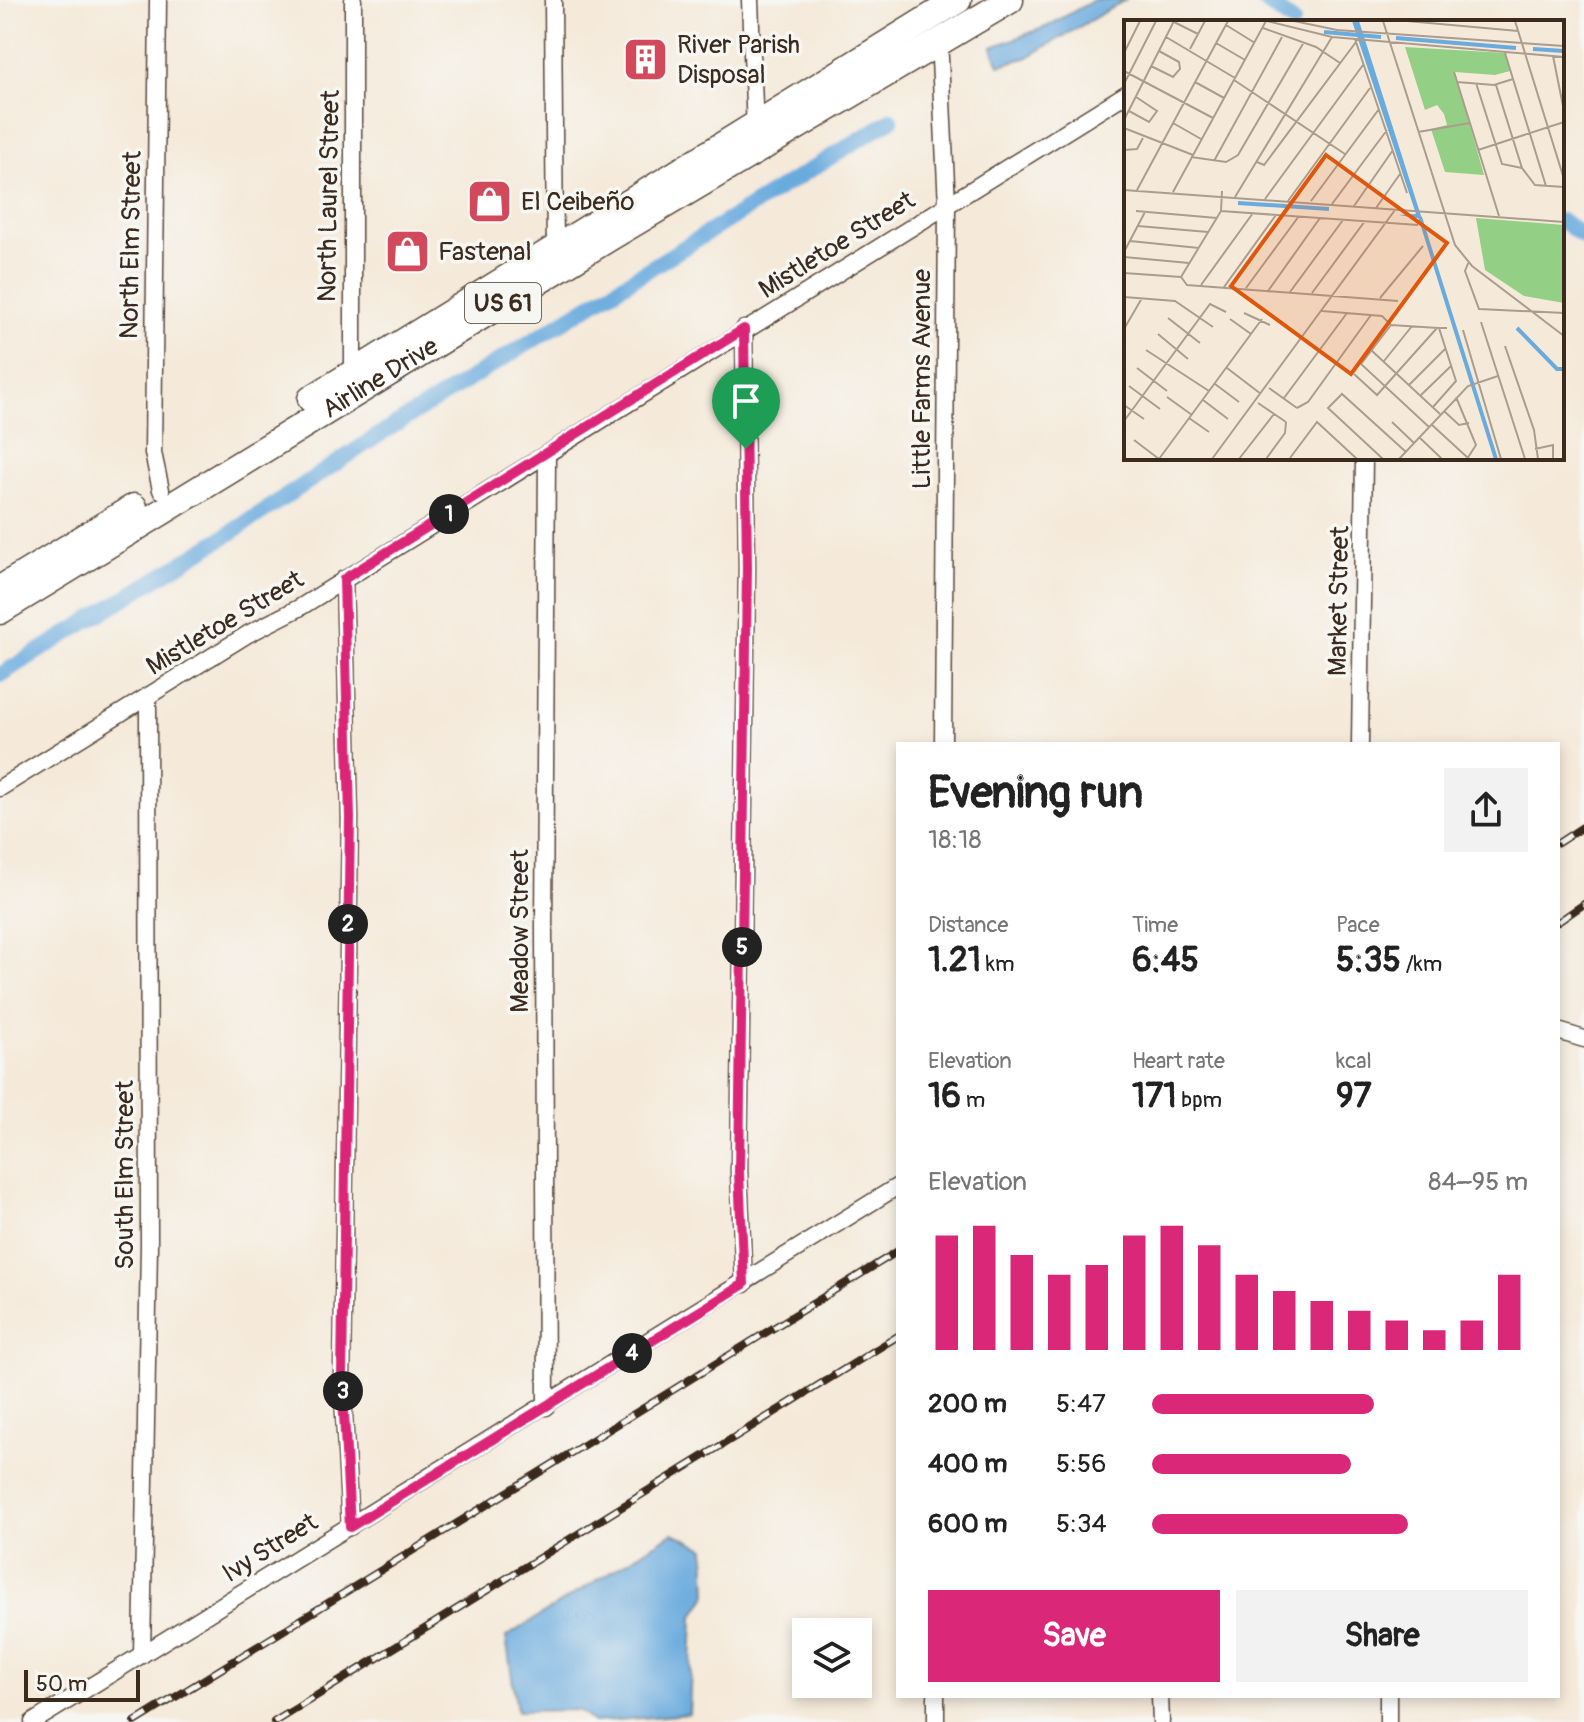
<!DOCTYPE html>
<meta charset="utf-8">
<style>
body{margin:0;font-family:Pangolin,sans-serif;background:#f2f2f2;color:#222;height:100vh;display:flex;flex-direction:column;font-size:30px;white-space:nowrap}
*{box-sizing:border-box;margin:0}
p{font-size:26px;color:#767676}
.icon{flex:none;width:44px;height:44px;fill:none;stroke:currentColor;stroke-width:2;stroke-linecap:round;stroke-linejoin:round}
.map{position:relative;flex:1;overflow:hidden}
.side{position:absolute;left:896px;top:742px;width:664px;height:956px;display:flex;flex-direction:column;background:#fff;border-radius:0px;box-shadow:0 4px 12px #0003}
.side>*{flex:none}
.buttons{position:absolute;left:792px;top:1618px;display:grid;gap:16px}
.buttons a{display:grid;place-items:center;width:80px;height:80px;border-radius:0px;background:#fff;box-shadow:0 4px 12px #0003;font-size:40px}
.scale{position:absolute;left:24px;bottom:20px;width:116px;box-sizing:border-box;padding-left:8px;border:4px solid #3b2a1e;border-top:0;font-size:22px;line-height:28px;white-space:nowrap;color:#3b2a1e;-webkit-text-stroke:6px #f6f6f2;paint-order:stroke}
.pin{position:absolute;display:grid;place-items:center;width:68px;height:68px;color:#fff;margin:-82px -34px;border-radius:50% 50% 50% 0;rotate:-45deg;box-shadow:0 0 8px #0007}
.pin .icon{rotate:45deg}
.km{position:absolute;width:40px;height:40px;margin:-20px;border-radius:50%;background:#222;color:#fff;font-size:22px;line-height:40px;text-align:center}
.round{display:grid;place-items:center;flex:none;width:84px;height:84px;border-radius:0px;background:#f2f2f2}
.overview{display:flex;align-items:center;justify-content:space-between;height:136px;padding:0 32px}
h1{font-size:44px;font-weight:700;line-height:60px}
.stats{display:grid;grid-template-columns:repeat(3,1fr);gap:12px;height:136px;padding:8px 32px}
.stats div{display:grid;align-content:center}
.stats b{font-size:34px;font-weight:700}
.stats small{font-size:22px;font-weight:400}
.stats p{font-size:22px}
.chart{height:224px;padding:16px 32px}
.chart p{display:flex;justify-content:space-between}
.chart svg{width:100%;height:144px;margin-top:8px;stroke:#db2777;stroke-width:6}
.primary-button{display:flex;gap:16px;margin-top:auto;padding:16px 32px}
.primary-button a{flex:1;height:92px;border-radius:0px;background:#db2777;color:#fff;font-size:32px;font-weight:700;line-height:92px;text-align:center}
.primary-button a+a{background:#f2f2f2;color:#222}
ul{padding:0 32px;list-style:none;font-size:26px}
li{display:grid;grid-template-columns:128px 96px 1fr;align-items:center;height:60px}
li i{height:20px;border-radius:10px;background:#db2777}
.map>svg:first-child{display:block}
.water{fill:#6aabde;stroke:#526a7e;stroke-width:2}
.lines{fill:none;stroke-linecap:round;stroke-linejoin:round}
.canal{stroke:#6aabde;stroke-width:16}
.minor-casing{stroke:#57473a;stroke-width:19}
.trunk-casing{stroke:#57473a;stroke-width:29}
.minor{stroke:#fff;stroke-width:16}
.trunk{stroke:#fff;stroke-width:26}
.rail-casing{stroke:#3b2a1e;stroke-width:8}
.rail{stroke:#f6f6f2;stroke-width:5;stroke-dasharray:15;stroke-linecap:butt}
.route-casing{stroke:#fff;stroke-width:16}
.route{stroke:#db2777;stroke-width:10}
.labels{text-anchor:middle;dominant-baseline:central;stroke-width:7;stroke-linejoin:round;paint-order:stroke}
.shield{fill:#f6f6f2;stroke:#73675e;stroke-width:2}
.shield-label{font-size:24px;font-weight:bold;fill:#3b2a1e}
.poi-label{font-size:26px;fill:#3b2a1e;stroke:#f6f6f2;text-anchor:start}
.street-label{font-size:26px;fill:#3b2a1e;stroke:#f6f6f2}
.inset-river{fill:none;stroke:#6aabde;stroke-width:4}
.inset-road{fill:none;stroke:#ab9d8e;stroke-width:2}
.view{fill:#df570d;fill-opacity:0.15;stroke:#df570d;stroke-width:4}
.inset-edge{fill:none;stroke:#3b2a1e;stroke-width:4}
</style>
<div class="map">
<svg width="1584" height="1722" viewBox="0 0 1584 1722">
<rect width="100%" height="100%" fill="#f6f6f2"/>
<filter id="ink" filterUnits="userSpaceOnUse"><feTurbulence type="fractalNoise" baseFrequency=".0125" numOctaves="2"/><feDisplacementMap in="SourceGraphic" scale="16" xChannelSelector="R" yChannelSelector="G"/><feConvolveMatrix kernelMatrix="1 2 1 2 8 2 1 2 1" color-interpolation-filters="sRGB"/></filter>
<filter id="wash" filterUnits="userSpaceOnUse"><feTurbulence type="fractalNoise" baseFrequency=".006" numOctaves="4" result="noise"/><feDisplacementMap in="SourceGraphic" scale="32" xChannelSelector="R" yChannelSelector="G"/><feGaussianBlur stdDeviation="1.8" result="paint"/><feColorMatrix in="noise" values="0 0 0 0 0 0 0 0 0 0 0 0 0 0 0 0 0 1.4 0 .05"/><feComposite in="paint" operator="in"/></filter>
<g filter="url(#wash)">
<rect width="100%" height="100%" fill="#f5e9d9"/>
<!-- water -->
<g class="water">
<path d="M1094 0H1125L1026 58 999 65 992 47 1046 27Z"/>
<path d="M673 1533 705 1548 707 1595 693 1617 689 1714 593 1722 577 1710 517 1711 506 1637Z"/>
</g>
<g class="lines">
<!-- canal -->
<g class="canal">
<path d="M1263 0 1293 22"/>
<path d="M1562 221 1584 237"/>
<path d="M0 675 229 534 382 433 891 120"/>
</g>
</g>
</g>
<g filter="url(#ink)">
<g class="lines">
<defs>
<g id="minor">
<path d="M158 0 153 453 161 490"/>
<path d="M353 0V378"/>
<path d="M553 0 555 255"/>
<path d="M750 0 755 132"/>
<path d="M939 38 947 205 943 744"/>
<path d="M344 579 350 818 342 1376 350 1527"/>
<path d="M1360 744 1364 458"/>
<path d="M0 788 248 634 299 608 1126 94"/>
<path d="M1558 1031 1584 1039"/>
<path d="M744 1284 739 1172 747 568 744 329"/>
<path d="M546 1407 544 930 547 454"/>
<path d="M142 1655 149 1245 148 696"/>
<path d="M1160 1696 1161 1722"/>
<path d="M33 1722 898 1186"/>
<path d="M936 1722V1696"/>
<path d="M1388 1722V1696"/>
</g>
<g id="trunk">
<path d="M311 399 958 0"/>
<path d="M0 589 134 507"/>
<path id="s1" d="M0 611 609 238 1010 0"/>
</g>
</defs>
<!-- minor casing -->
<use href="#minor" class="minor-casing"/>
<!-- trunk casing -->
<use href="#trunk" class="trunk-casing"/>
<!-- minor -->
<use href="#minor" class="minor"/>
<!-- trunk -->
<use href="#trunk" class="trunk"/>
<defs>
<g id="rail">
<path d="M1558 843 1584 826"/>
<path d="M1558 922 1584 904"/>
<path d="M135 1722 898 1251"/>
<path d="M274 1722 898 1336"/>
</g>
</defs>
<!-- rail casing -->
<use href="#rail" class="rail-casing"/>
<!-- rail -->
<use href="#rail" class="rail"/>
</g>
</g>
<g class="lines" filter="url(#ink)">
<defs>
<path id="route" d="M744 329 747 568 739 1172 744 1284 350 1527 342 1376 350 818 344 579Z"/>
</defs>
<!-- route casing -->
<use href="#route" class="route-casing"/>
<!-- route -->
<use href="#route" class="route"/>
</g>
<!-- icons -->
<defs>
<symbol id="building-square" viewBox="-11 -11 22 22"><rect x="-9" y="-9" width="18" height="18" rx="4" fill="#d1495b" stroke="#f6f6f2"/><path d="M-4-6H4V6H1V3H-1V6H-4ZM-2.5-4.3h1.7v1.8h-1.7ZM.8-4.3h1.7v1.8H.8ZM-2.5-1h1.7V.8h-1.7ZM.8-1h1.7V.8H.8Z" fill="#fff"/></symbol>
<symbol id="shop-square" viewBox="-11 -11 22 22"><rect x="-9" y="-9" width="18" height="18" rx="4" fill="#d1495b" stroke="#f6f6f2"/><path d="M-5-2.5h2.3a2.7 3.5 0 0 1 5.4 0H5L5.5 6h-11ZM-1.5-2.5h3a1.5 2.3 0 0 0-3 0Z" fill="#fff"/></symbol>
</defs>
<g fill-rule="evenodd">
<use href="#building-square" x="620" y="34" width="51" height="51"/>
<use href="#shop-square" x="464" y="176" width="51" height="51"/>
<use href="#shop-square" x="382" y="226" width="51" height="51"/>
</g>
<g class="labels">
<!-- shield labels -->
<rect class="shield" x="465" y="283" width="76" height="40" rx="6"/>
<g class="shield-label">
<text x="503" y="303">US 61</text>
</g>
<!-- poi labels -->
<g class="poi-label">
<text x="677" y="45">River Parish<tspan x="677" dy="30">Disposal</tspan></text>
<text x="521" y="202">El Ceibeño</text>
<text x="438" y="252">Fastenal</text>
</g>
<!-- street labels -->
<g class="street-label">
<text transform="translate(329 196) rotate(-89)">North Laurel Street</text>
<text transform="translate(131 245) rotate(-89)">North Elm Street</text>
<text transform="translate(837 245) rotate(-32)">Mistletoe Street</text>
<text stroke="none"><textPath href="#s1" startOffset="446">Airline Drive</textPath></text>
<text transform="translate(922 379) rotate(-90)">Little Farms Avenue</text>
<text transform="translate(1339 601) rotate(-89)">Market Street</text>
<text transform="translate(225 623) rotate(-31)">Mistletoe Street</text>
<text transform="translate(520 931) rotate(-90)">Meadow Street</text>
<text transform="translate(125 1175) rotate(-90)">South Elm Street</text>
<text transform="translate(270 1548) rotate(-32)">Ivy Street</text>
</g>
</g>
<!-- overview -->
<g transform="translate(1124 20)">
<rect width="440" height="440" fill="#f5e9d9"/>
<path d="M281 27 381 33 386 51 371 55 331 52 360 155 321 152 307 109 323 105 320 94 313 85 301 90ZM352 198 440 205V283L400 276 361 250Z" fill="#93d085"/>
<path d="M228 1H235L298 199 275 195 292 194Z" fill="#6aabde"/>
<path class="inset-river" d="M200 12 257 17M272 18 392 28M409 29 440 31M114 183 205 189M296 197 372 439M393 308 433 349H440"/>
<path class="inset-road" d="M143 1 208 17 440 37M170 1 213 10 440 26M259 1 331 225 348 246 440 316M283 1 394 11M391 1 440 159M50 2 74 14M102 5 131 23M139 8 192 27 216 43M42 17 111 58M231 19 283 173M92 23 121 40M66 29 81 1M0 33 16 1M381 33 422 166M429 36 440 91M27 46 49 57 56 49 55 42 35 31M0 51 89 98M330 52 375 196M110 60 221 134M71 62 100 78M333 62 370 65 389 59M352 63 378 144 398 148M0 64 32 1M372 65 398 148 411 165 440 167M5 91 25 102 33 91 12 77M0 100 50 1M49 103 77 119M0 108 69 135M294 112 346 103M0 130 13 129 19 118M354 130 440 102M67 137 102 142 114 135 180 22M90 141 158 17M133 142 140 145 232 22M0 170 440 202M13 170 104 1M49 172 142 1M111 177 208 17M141 179 239 45M164 181 246 68M187 181 255 89M208 184 263 110M230 186 269 130M252 188 276 154M12 191 93 198M97 191 294 205M14 206 84 212M6 221 75 228M0 232 21 192M0 237 65 243M345 241 341 251 355 289 440 293M0 253 57 257 63 265 274 281M57 257 97 191 98 171M77 265 129 193M100 267 152 195M122 268 175 196M144 271 196 198M166 272 219 200M188 273 241 201M0 277 51 281 89 307M256 278 299 226M198 291 258 296 267 305M120 293 146 305M44 298 76 323M106 299 127 314M357 302 401 439M267 305 237 344 305 407M267 305 314 308M0 309 18 278M339 310 377 439M34 314 64 339M381 326 410 410 414 439M22 330 85 371M247 330 316 394M260 341 288 306M13 348 43 371M103 348 137 374M230 354 253 375 313 308M91 364 115 382M285 365 322 328M5 366 36 389M145 368 173 388M297 375 327 346M43 377 68 395M332 377 352 425 343 439M160 378 223 293M79 380 104 399M134 383 162 402M0 385 20 399M309 387 332 361 315 308H323M173 388 184 382 247 295M320 391 335 405 345 403M65 398 85 412M0 401 86 284 102 292M268 402 290 423M307 404 344 438M295 417 318 439M10 420 35 439M411 429 429 425V439M166 438 193 402 233 439M35 439 138 299M88 439 271 190M115 439 150 394M142 439 161 413 162 402M259 439 204 388 218 374 282 432M275 439 344 366 374 356"/>
<path class="view" d="M202 135 323 223 227 354 107 266Z"/>
<rect width="440" height="440" class="inset-edge"/>
</g>
</svg>
<div class="buttons">
<a><svg class="icon" aria-label="layers" viewBox="0 0 24 24"><path d="M12 4l9 5-9 5-9-5zM3 14l9 5 9-5"/></svg></a>
</div>
<div class="scale">50 m</div>
<div class="pin" style="left:746px;top:449px;background:#1e9e55"><svg class="icon" aria-label="arrive" viewBox="0 0 24 24"><path d="M6 21V4h12l-3 4 3 4H6"/></svg></div>
<b class="km" style="left:449px;top:514px">1</b>
<b class="km" style="left:348px;top:924px">2</b>
<b class="km" style="left:343px;top:1391px">3</b>
<b class="km" style="left:632px;top:1353px">4</b>
<b class="km" style="left:742px;top:947px">5</b>
<section class="side">
<div class="overview"><div><h1>Evening run</h1><p>18:18</p></div><a class="round"><svg class="icon" aria-label="share" viewBox="0 0 24 24"><path d="M12 15V3M7 8l5-5 5 5M5 13v7h14v-7"/></svg></a></div>
<div class="stats">
<div><p>Distance</p><b>1.21<small> km</small></b></div>
<div><p>Time</p><b>6:45</b></div>
<div><p>Pace</p><b>5:35<small> /km</small></b></div>
</div>
<div class="stats">
<div><p>Elevation</p><b>16<small> m</small></b></div>
<div><p>Heart rate</p><b>171<small> bpm</small></b></div>
<div><p>kcal</p><b>97</b></div>
</div>
<div class="chart"><p><span>Elevation</span>84–95 m</p>
<svg viewBox="0 0 160 44" preserveAspectRatio="none"><path d="M5 44V9M15 44V6M25 44V15M35 44V21M45 44V18M55 44V9M65 44V6M75 44V12M85 44V21M95 44V26M105 44V29M115 44V32M125 44V35M135 44V38M145 44V35M155 44V21"/></svg>
</div>
<ul>
<li><b>200 m</b>5:47<i style="width:59%"></i></li>
<li><b>400 m</b>5:56<i style="width:53%"></i></li>
<li><b>600 m</b>5:34<i style="width:68%"></i></li>
</ul>
<div class="primary-button"><a>Save</a><a>Share</a></div>
</section>
</div>
